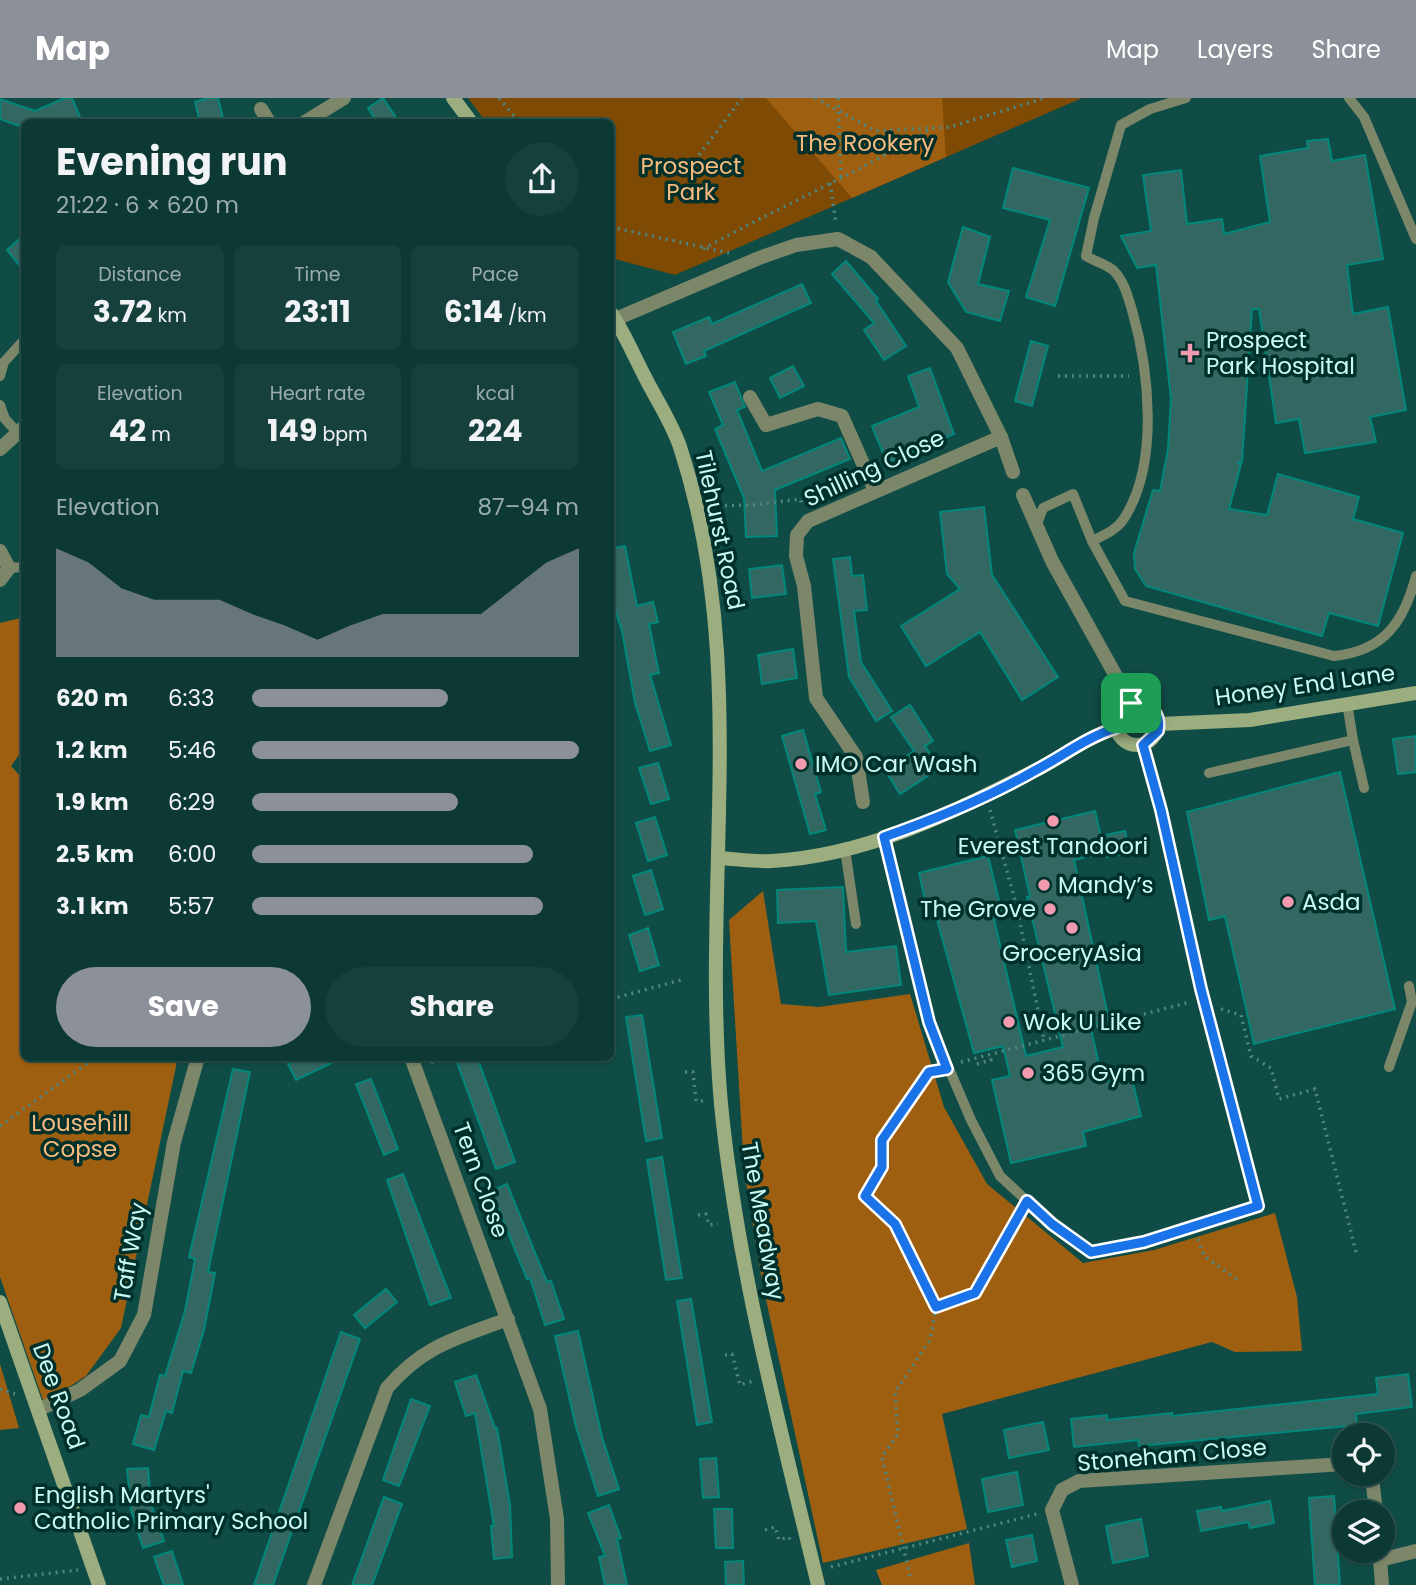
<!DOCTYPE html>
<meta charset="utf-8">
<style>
body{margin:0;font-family:Poppins,sans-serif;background:#15403c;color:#f1f3f6;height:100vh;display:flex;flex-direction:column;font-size:26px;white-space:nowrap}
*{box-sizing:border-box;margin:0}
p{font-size:23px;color:#9aacac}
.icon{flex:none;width:38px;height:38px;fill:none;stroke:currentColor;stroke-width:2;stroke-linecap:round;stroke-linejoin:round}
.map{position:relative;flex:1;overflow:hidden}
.details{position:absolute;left:21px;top:21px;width:593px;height:942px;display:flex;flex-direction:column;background:#0c3934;border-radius:10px;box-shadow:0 2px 5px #0004,0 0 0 2px #2c534f}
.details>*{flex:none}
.buttons{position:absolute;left:1332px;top:1325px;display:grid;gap:14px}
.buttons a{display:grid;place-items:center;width:63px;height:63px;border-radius:50%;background:#0c3934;box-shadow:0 2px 5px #0004,0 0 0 2px #2c534f;font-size:35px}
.pin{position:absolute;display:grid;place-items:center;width:60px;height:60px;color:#fff;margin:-30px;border-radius:14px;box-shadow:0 4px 10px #0006}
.round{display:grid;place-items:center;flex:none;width:74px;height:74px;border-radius:37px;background:#15403c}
.head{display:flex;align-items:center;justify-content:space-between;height:119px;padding:0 35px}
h1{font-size:38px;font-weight:700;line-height:52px}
.metrics{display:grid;grid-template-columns:repeat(3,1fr);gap:10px;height:119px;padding:7px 35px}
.metrics div{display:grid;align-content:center;border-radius:10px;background:#15403c;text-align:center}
.metrics b{font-size:30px;font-weight:700}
.metrics small{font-size:19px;font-weight:400}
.metrics p{font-size:19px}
.chart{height:196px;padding:14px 35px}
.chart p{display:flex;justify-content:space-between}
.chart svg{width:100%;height:126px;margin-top:7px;fill:#8c9099;opacity:.7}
.action{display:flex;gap:14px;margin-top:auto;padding:14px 35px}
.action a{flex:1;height:80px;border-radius:42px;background:#8c9099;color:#fff;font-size:28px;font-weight:700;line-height:80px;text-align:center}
.action a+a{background:#15403c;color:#f1f3f6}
ul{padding:0 35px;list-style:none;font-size:23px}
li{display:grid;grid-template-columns:112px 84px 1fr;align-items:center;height:52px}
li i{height:18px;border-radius:9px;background:#8c9099}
header{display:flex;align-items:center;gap:42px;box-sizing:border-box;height:98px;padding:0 35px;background:#8c9099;color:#fff}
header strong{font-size:33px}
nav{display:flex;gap:38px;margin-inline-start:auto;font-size:24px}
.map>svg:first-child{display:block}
.green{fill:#7f4a03}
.forest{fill:#9f5f10}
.building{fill:#326861;stroke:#00887c;stroke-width:2}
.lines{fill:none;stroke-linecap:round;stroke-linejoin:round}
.path{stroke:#4e8680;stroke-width:3.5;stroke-dasharray:2 5;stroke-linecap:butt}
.lane{stroke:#7c876a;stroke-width:10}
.street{stroke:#7c876a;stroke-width:14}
.secondary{stroke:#9cad7f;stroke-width:14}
.route-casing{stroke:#fff;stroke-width:14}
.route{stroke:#1a73e8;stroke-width:9}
.poi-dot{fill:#f29aaf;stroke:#00302b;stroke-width:2.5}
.labels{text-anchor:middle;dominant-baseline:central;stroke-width:7;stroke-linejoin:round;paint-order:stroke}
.park-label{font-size:23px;fill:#f8ba7d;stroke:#00302b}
.poi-label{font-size:23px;fill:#cafaf3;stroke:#00302b;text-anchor:start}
.street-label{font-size:23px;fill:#cafaf3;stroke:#00302b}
</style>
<header>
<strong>Map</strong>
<nav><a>Map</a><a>Layers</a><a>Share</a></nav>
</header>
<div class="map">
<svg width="1416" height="1487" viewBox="0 0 1416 1487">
<rect width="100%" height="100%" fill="#104c46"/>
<!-- green -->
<path class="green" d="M468 0H1082L675 177 611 160V24H486Z"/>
<!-- forest -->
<g class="forest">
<path d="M766 0H942L946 59 852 100Z"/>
<path d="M21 520 24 523V650L11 668 24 682V959H178L121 1230 86 1278 44 1305 0 1179V525Z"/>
<path d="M763 793 781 906 819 909 910 896 944 1009 987 1086 1083 1165 1154 1152 1275 1115 1297 1199 1302 1253 1235 1254 1212 1244 942 1316 967 1431 823 1465 762 1183 744 1071 729 822Z"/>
<path d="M0 1266 19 1330 0 1332Z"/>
<path d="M969 1445 975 1487H882L876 1472Z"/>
</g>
<!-- building -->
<g class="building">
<path d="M65 0H72L82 24H24L22 29 0 21V1L35 13Z"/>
<path d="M208 0H218L224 24H200L195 4Z"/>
<path d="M383 0 399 24H377L368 10Z"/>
<path d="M1328 41 1332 63 1365 57 1383 161 1347 167 1353 216 1388 209 1406 312 1370 319 1376 344 1305 355 1299 321 1276 325 1259 211H1252L1242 364 1237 365 1241 366 1229 411 1267 417 1278 376 1359 399 1353 421 1403 435 1378 528 1329 515 1322 538 1146 488 1135 471 1134 455 1153 392 1160 393 1168 351 1171 301 1156 167 1137 170 1121 138 1151 133 1143 77 1181 72 1187 126 1222 121 1224 136 1270 124 1260 58 1308 50 1307 43Z"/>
<path d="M1013 70 1089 90 1055 208 1026 199 1050 122 1003 110Z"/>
<path d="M963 129 990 139 978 186 1009 193 1000 223 966 214 948 184Z"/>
<path d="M24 137V173L7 152Z"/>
<path d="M846 163 878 201 876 203 906 248 884 262 864 232 874 225 832 176Z"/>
<path d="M802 186 811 205 704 253 706 258 686 266 673 234 709 219 712 226Z"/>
<path d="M1031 243 1048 248 1032 308 1015 303Z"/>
<path d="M793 268 804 288 780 300 770 280Z"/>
<path d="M930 270 954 336 887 365 872 328 919 309 908 278Z"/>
<path d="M735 284 745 309 737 312 762 373 841 340 850 361 775 392 777 438 746 439 744 400 715 331 723 327 709 294Z"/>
<path d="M984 409 992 477 1058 579 1022 602 980 534 926 568 901 528 960 491 947 476 940 414Z"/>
<path d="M625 448 637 508 653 504 658 524 649 526 659 575 650 577 671 647 650 653 635 605 622 533 611 500V450Z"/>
<path d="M850 459 852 478 863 477 867 512 854 513 861 564 892 613 876 623 849 579 833 461Z"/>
<path d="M782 467 786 496 752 500 749 471Z"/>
<path d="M793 551 797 580 762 586 758 557Z"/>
<path d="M910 607 933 643 925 648 940 670 900 696 885 672 914 653 891 619Z"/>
<path d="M803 632 821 694 815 696 826 732 810 736 782 638Z"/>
<path d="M1416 638V674L1398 676 1393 641Z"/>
<path d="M658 665 669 701 651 706 639 670Z"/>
<path d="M1340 674 1395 911 1254 946 1225 818 1209 822 1187 714Z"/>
<path d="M1095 713 1101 738 1125 733 1130 755 1107 759 1106 754 1074 762 1109 922 1090 927 1103 984 1131 977 1141 1018 1083 1034 1086 1048 1011 1065 992 982 1010 978 1003 948 974 955 936 818 929 820 919 775 988 758 1003 819 994 821 1026 958 1063 949 1027 799 1030 798 1015 732Z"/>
<path d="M655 719 667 757 648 763 636 725Z"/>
<path d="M651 772 663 811 645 817 633 778Z"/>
<path d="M843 789 846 854 896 848 901 887 829 897 816 823 778 825 777 792Z"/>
<path d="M648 830 659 867 640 873 629 837Z"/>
<path d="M642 917 662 1040 646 1043 626 919Z"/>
<path d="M303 959H344L296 982 288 966Z"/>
<path d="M455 959H477L515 1064 496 1071Z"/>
<path d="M233 971 250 974 208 1174 215 1175 204 1232 191 1275 183 1273 172 1315 166 1313 154 1352 133 1346 141 1317 149 1319 160 1277 165 1278 185 1213 195 1161 189 1159Z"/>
<path d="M371 981 398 1051 384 1057 356 986Z"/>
<path d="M662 1059 682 1180 666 1182 647 1062Z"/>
<path d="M403 1076 451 1200 430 1207 387 1082Z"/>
<path d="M507 1086 547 1184 551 1183 564 1221 545 1227 530 1180 527 1181 491 1093Z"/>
<path d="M386 1191 397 1204 365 1230 354 1217Z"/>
<path d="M691 1201 712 1324 697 1327 677 1203Z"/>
<path d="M578 1233 602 1339 619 1391 598 1398 576 1329 555 1238Z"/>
<path d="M341 1234 360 1241 273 1487H254Z"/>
<path d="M1408 1276 1412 1309 1356 1316 1357 1327 1139 1348 1138 1342 1074 1349 1071 1321 1107 1317V1322L1172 1315V1318L1378 1296 1376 1280Z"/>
<path d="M476 1277 495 1330H497L510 1407 512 1459 494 1461 491 1428H494L475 1315 466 1318 455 1284Z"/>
<path d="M411 1301 430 1308 399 1388 383 1382Z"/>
<path d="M1043 1324 1049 1352 1009 1360 1004 1332Z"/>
<path d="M716 1360 719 1399 703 1400 700 1361Z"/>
<path d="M148 1370 151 1406 164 1443 143 1450 131 1412 127 1371Z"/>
<path d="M1017 1374 1023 1407 988 1414 982 1381Z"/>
<path d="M1334 1398 1340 1487H1315L1309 1400Z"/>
<path d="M384 1399 402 1406 372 1487H352Z"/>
<path d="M1270 1403 1274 1425 1250 1430 1248 1424 1201 1433 1197 1413 1221 1409 1222 1413Z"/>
<path d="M609 1407 621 1440 617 1441 627 1487H605L599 1459 605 1458 588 1415Z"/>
<path d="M714 1411H732L733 1450H716Z"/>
<path d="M1141 1421 1148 1458 1113 1465 1106 1428Z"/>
<path d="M1032 1437 1037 1463 1012 1469 1006 1442Z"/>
<path d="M172 1453 183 1487H164L154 1459Z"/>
<path d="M743 1463 744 1487H726L725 1464Z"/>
</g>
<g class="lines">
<!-- path -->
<g class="path">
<path d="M499 0 519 24"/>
<path d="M815 0 876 33 950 29 1045 0"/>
<path d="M838 0 841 80"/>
<path d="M699 57 742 0"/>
<path d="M830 85 836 125"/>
<path d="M611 129 729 155"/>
<path d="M703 151C779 109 858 75 932 30"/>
<path d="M1058 278H1129"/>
<path d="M711 408 753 407 800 401 803 408"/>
<path d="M990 712 1016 806 1044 941"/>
<path d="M611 901 685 881"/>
<path d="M1221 911 1241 917 1251 958 1271 970 1279 1001 1315 991 1357 1158"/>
<path d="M1103 928 1104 934 1120 929"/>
<path d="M961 964 1190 904"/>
<path d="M431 965 445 959"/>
<path d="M977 966 991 962 989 956"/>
<path d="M685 974H693L696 1003H706"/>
<path d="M0 1028 96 959"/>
<path d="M698 1117 706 1116 709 1127 718 1126"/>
<path d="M1198 1141 1204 1158 1239 1183"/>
<path d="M936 1209 895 1126 865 1098 882 1069V1042L929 974 937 973"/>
<path d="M725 1257 732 1256 740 1287 753 1283"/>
<path d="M0 1291 15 1296"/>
<path d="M765 1432 775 1429 779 1442 789 1439 790 1442"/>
<path d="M831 1469 1037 1416"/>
<path d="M910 1478 882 1359 898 1336 895 1294 930 1242 936 1209 975 1195 1021 1114"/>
<path d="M0 1481 78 1472"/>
</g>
<!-- lane -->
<g class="lane">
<path d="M1349 0 1364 19 1416 141"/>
<path d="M0 278 4 264 24 242"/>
<path d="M0 307 5 321 18 335"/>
<path d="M1037 426 1043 410 1073 396 1092 443 1125 503 1334 558C1384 553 1404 524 1416 478"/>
<path d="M1092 443C1104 437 1116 432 1123 422 1160 367 1149 271 1132 212 1128 199 1124 183 1114 173 1108 167 1094 163 1086 158L1094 120 1121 27 1150 11 1186 0"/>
<path d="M9 470 24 469"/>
<path d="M1353 642 1364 690"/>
<path d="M1209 675 1353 642 1347 605"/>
<path d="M884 739 929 924 971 1022 1000 1078 1052 1126 1091 1154 1144 1144 1258 1108 1201 891 1159 702 1143 647"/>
<path d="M845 751 856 826"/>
<path d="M1389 969 1412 904 1409 888"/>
</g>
<!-- street -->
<g class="street">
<path d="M261 11 269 24"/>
<path d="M305 24 344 0"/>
<path d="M611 223 759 160 796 147 838 141 871 159 957 250 1001 339 1013 374"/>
<path d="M750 299 766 327 818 311 842 318 875 393"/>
<path d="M0 351 24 329"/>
<path d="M1023 397 1052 463 1131 605"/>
<path d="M0 453 9 470 0 482"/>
<path d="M863 704 856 659 816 600 804 488 796 458 797 437 808 423 1001 339"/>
<path d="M411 959 540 1311 557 1421 558 1487"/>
<path d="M40 1311 80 1292 120 1263 144 1217 174 1044 198 959"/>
<path d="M1365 1376 1373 1388 1376 1414"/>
<path d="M314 1487 387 1290C424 1247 457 1240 508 1221"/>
<path d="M1072 1487 1052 1412 1062 1392 1079 1383 1344 1366"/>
<path d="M1382 1487 1380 1462 1416 1453"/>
</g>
<!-- secondary -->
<g class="secondary">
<path d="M453 0 471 24"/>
<path d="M611 215C624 234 634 258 645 279 656 301 672 325 680 349 751 566 701 784 721 1006 737 1169 780 1328 818 1487"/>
<circle cx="1137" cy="626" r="21"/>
<path d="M1159 626 1250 622 1416 595"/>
<path d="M719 760C736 761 755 764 772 763 864 758 951 716 1032 674 1061 660 1085 640 1116 630"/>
<path d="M0 1204 99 1487"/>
</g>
</g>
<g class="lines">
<defs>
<path id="route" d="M1138 604C1153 607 1161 618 1158 633L1143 647 1161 712 1201 891 1258 1108 1144 1144 1091 1154 1052 1126 1027 1103 975 1195 936 1209 895 1126 865 1098 882 1069V1042L929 974 947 971 929 924 884 739C936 721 987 700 1036 672 1063 658 1087 639 1116 630L1121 612Z"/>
</defs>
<!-- route casing -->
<use href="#route" class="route-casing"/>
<!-- route -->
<use href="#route" class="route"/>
</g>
<!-- markers -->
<g class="poi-dot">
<path d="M1186.5 244.5h7v7h7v7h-7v7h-7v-7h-7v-7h7z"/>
<circle cx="801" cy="666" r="7"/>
<circle cx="1053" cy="723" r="7"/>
<circle cx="1044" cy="787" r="7"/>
<circle cx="1288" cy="804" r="7"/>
<circle cx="1050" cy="811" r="7"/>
<circle cx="1072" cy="830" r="7"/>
<circle cx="1009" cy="924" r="7"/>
<circle cx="1028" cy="975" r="7"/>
<circle cx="20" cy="1410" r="7"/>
</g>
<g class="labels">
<!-- park labels -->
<g class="park-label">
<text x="865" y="45">The Rookery</text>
<text x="691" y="68">Prospect<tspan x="691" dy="26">Park</tspan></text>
<text x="80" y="1025">Lousehill<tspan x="80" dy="26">Copse</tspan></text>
</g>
<!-- poi labels -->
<g class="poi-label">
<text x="1206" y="242">Prospect<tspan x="1206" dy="26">Park Hospital</tspan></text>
<text x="815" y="666">IMO Car Wash</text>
<text x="1053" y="748" text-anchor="middle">Everest Tandoori</text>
<text x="1058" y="787">Mandy’s</text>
<text x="1302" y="804">Asda</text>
<text x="1036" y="811" text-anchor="end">The Grove</text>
<text x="1072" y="855" text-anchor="middle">GroceryAsia</text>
<text x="1023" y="924">Wok U Like</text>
<text x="1042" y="975">365 Gym</text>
<text x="34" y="1397">English Martyrs'<tspan x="34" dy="26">Catholic Primary School</tspan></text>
</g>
<!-- street labels -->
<g class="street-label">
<text transform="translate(874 370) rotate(-25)">Shilling Close</text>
<text transform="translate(720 432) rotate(78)">Tilehurst Road</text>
<text transform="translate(1305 587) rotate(-8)">Honey End Lane</text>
<text transform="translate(481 1082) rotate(70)">Tern Close</text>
<text transform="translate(763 1123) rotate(80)">The Meadway</text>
<text transform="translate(130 1154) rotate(-80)">Taff Way</text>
<text transform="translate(59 1298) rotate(70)">Dee Road</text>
<text transform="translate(1172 1357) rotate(-5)">Stoneham Close</text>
</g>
</g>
</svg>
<div class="buttons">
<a><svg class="icon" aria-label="locate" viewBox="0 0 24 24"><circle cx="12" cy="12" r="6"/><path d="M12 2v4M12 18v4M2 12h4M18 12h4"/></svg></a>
<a><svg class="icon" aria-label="layers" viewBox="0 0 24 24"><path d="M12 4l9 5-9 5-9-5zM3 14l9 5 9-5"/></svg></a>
</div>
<div class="pin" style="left:1131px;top:605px;background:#1e9e55"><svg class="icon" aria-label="arrive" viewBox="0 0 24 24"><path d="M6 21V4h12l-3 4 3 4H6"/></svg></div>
<section class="details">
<div class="head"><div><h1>Evening run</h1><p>21:22 · 6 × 620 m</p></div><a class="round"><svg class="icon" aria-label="share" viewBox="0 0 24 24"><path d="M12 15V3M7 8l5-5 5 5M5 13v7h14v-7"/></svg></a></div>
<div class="metrics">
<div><p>Distance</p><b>3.72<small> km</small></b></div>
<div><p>Time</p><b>23:11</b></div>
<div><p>Pace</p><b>6:14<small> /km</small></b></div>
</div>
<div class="metrics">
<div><p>Elevation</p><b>42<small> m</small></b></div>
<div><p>Heart rate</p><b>149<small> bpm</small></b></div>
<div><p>kcal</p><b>224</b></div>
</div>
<div class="chart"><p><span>Elevation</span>87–94 m</p>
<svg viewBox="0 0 160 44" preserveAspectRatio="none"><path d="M0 44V6L10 11L20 20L30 24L40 24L50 24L60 29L70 33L80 38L90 33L100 29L110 29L120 29L130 29L140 20L150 11L160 6V44z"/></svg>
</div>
<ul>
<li><b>620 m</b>6:33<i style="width:60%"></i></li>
<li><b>1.2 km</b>5:46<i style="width:100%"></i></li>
<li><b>1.9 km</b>6:29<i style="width:63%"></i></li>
<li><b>2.5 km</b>6:00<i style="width:86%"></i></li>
<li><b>3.1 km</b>5:57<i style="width:89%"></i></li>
</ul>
<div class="action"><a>Save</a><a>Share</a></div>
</section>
</div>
